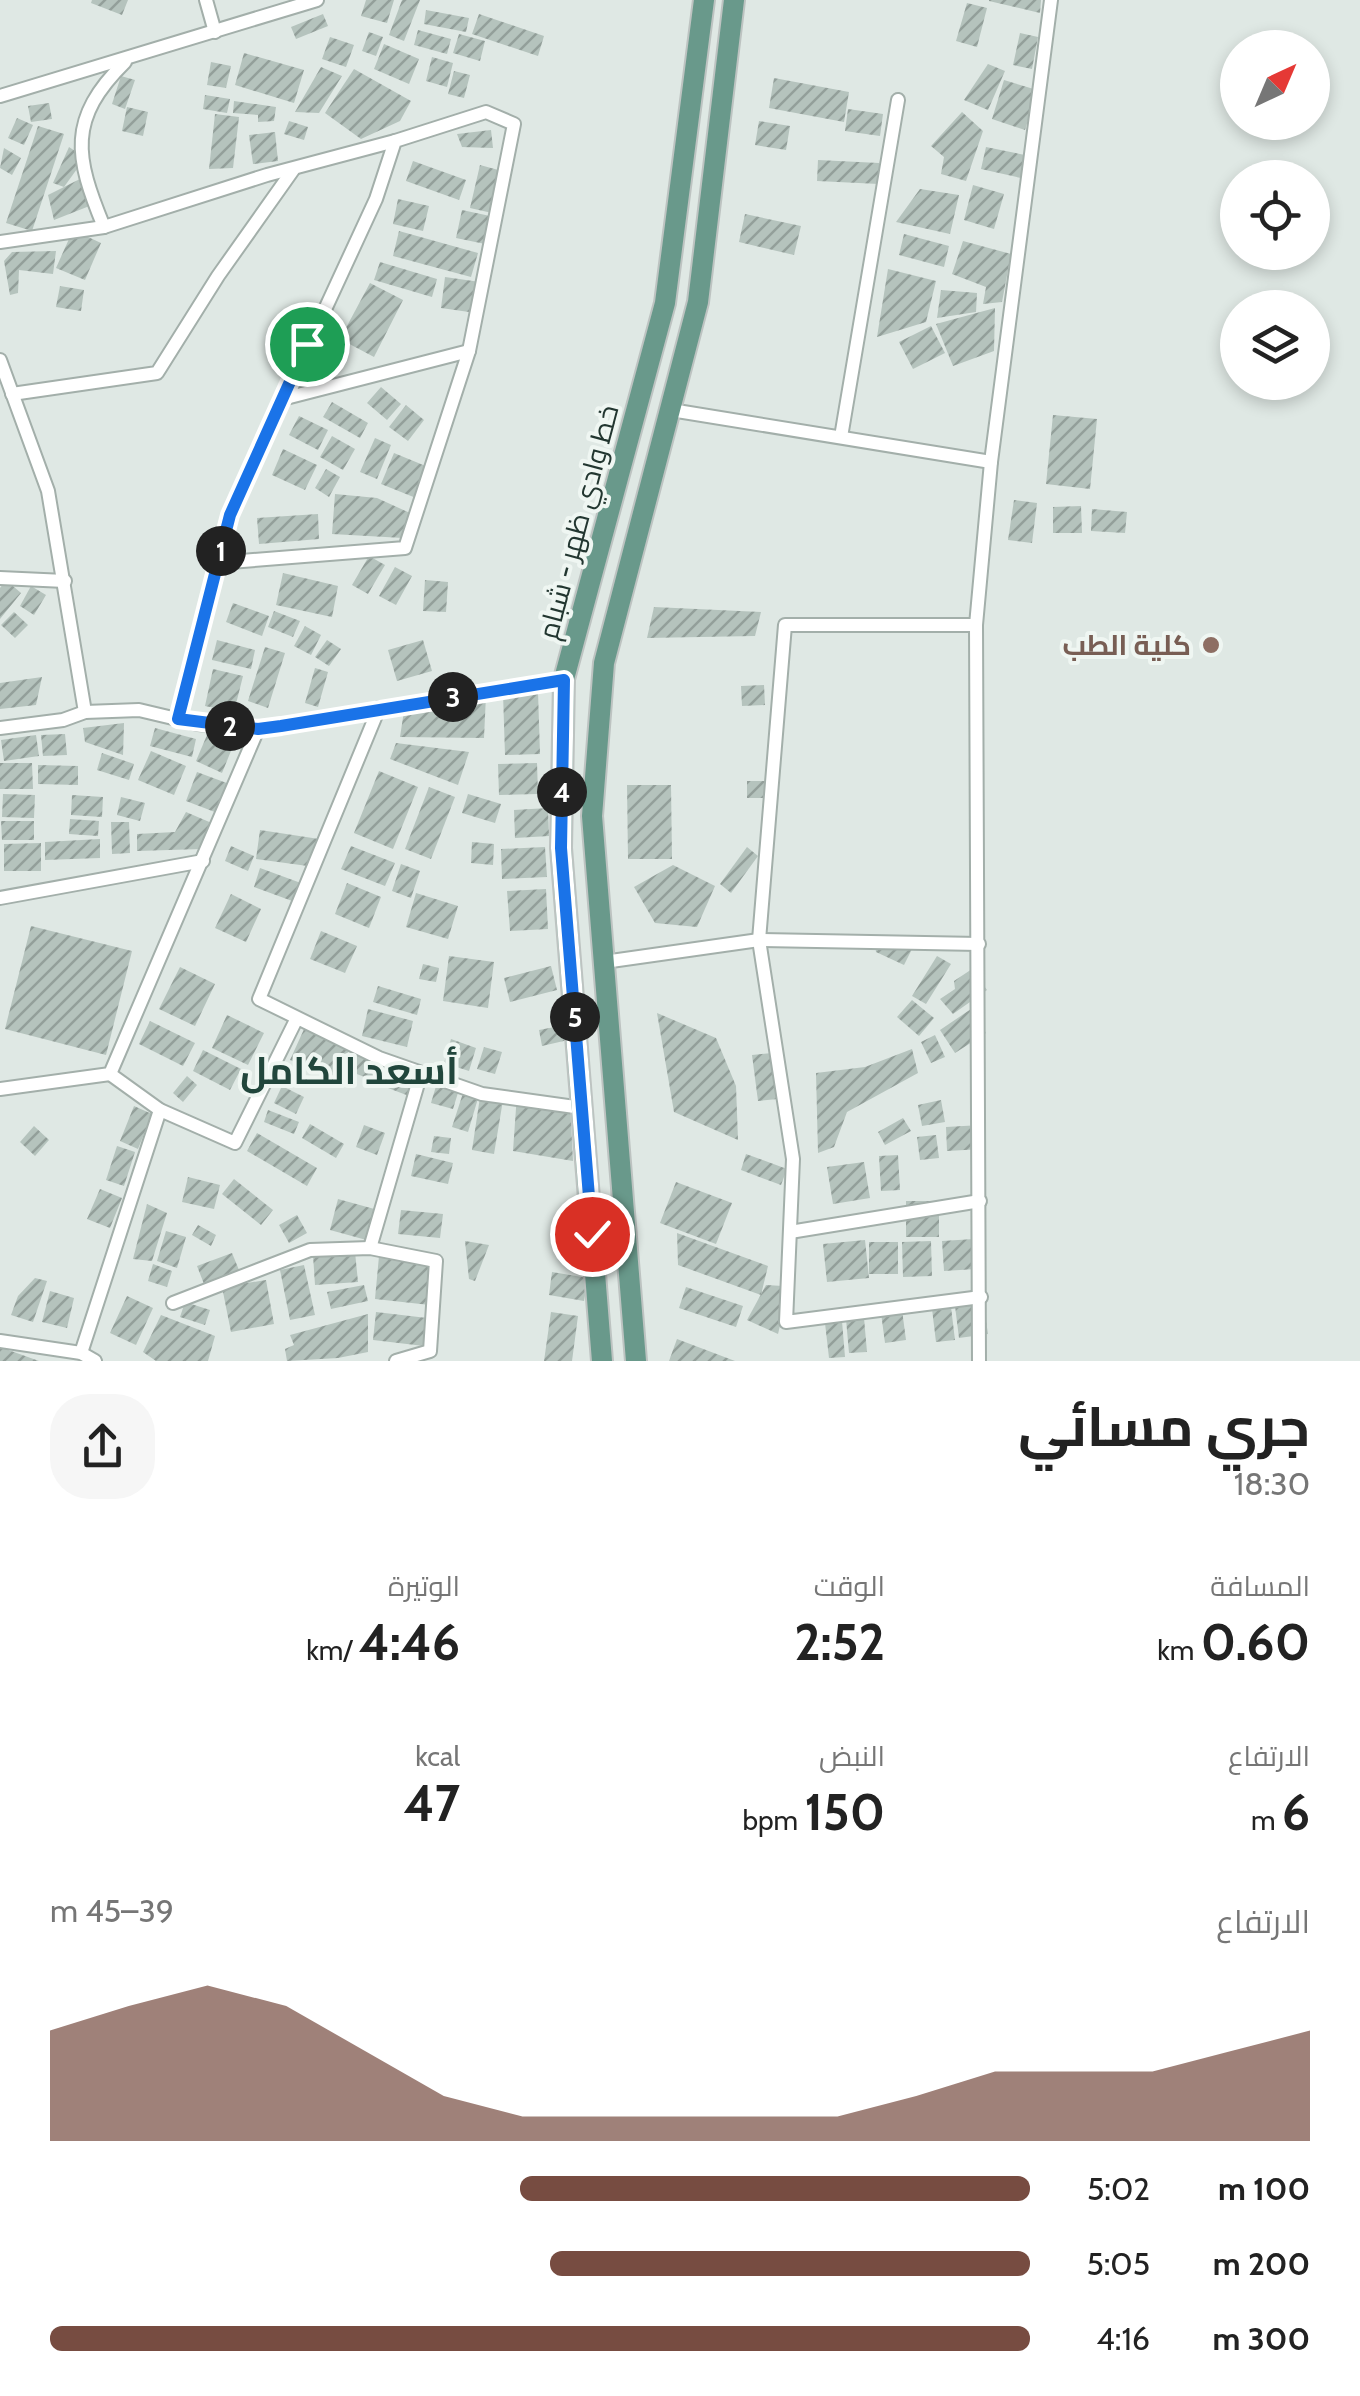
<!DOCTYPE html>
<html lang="ar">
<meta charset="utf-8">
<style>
body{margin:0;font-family:Cabin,Cairo,sans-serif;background:#f6f6f6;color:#222;direction:rtl;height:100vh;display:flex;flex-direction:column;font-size:38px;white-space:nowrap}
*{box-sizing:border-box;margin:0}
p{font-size:32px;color:#767676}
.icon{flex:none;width:55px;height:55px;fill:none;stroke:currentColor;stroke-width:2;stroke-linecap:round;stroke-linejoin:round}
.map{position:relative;height:1361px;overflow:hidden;direction:ltr}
.drawer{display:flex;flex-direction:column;background:#fff;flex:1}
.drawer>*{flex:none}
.needle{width:65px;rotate:44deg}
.buttons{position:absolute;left:1220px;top:30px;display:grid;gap:20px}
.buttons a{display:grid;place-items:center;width:110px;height:110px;border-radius:50%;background:#fff;box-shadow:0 5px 15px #0003;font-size:50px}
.pin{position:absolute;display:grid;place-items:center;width:85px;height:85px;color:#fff;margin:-42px;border:5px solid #fff;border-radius:50%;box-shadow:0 2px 10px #0007}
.km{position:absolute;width:50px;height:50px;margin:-25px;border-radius:50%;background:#222;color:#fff;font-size:28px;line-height:50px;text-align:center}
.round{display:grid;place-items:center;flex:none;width:105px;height:105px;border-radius:40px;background:#f6f6f6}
.summary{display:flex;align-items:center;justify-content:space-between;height:170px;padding:0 50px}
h1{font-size:55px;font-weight:700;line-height:75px}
.metrics{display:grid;grid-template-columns:repeat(3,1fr);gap:15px;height:170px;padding:10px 50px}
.metrics div{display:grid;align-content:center}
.metrics b{font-size:50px;font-weight:700}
.metrics small{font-size:28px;font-weight:400}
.metrics p{font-size:28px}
.chart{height:280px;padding:20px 50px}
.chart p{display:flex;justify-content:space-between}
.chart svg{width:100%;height:180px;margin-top:10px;fill:#774c41;opacity:.7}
ul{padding:0 50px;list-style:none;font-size:32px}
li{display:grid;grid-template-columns:160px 120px 1fr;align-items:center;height:75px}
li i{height:25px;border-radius:12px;background:#774c41}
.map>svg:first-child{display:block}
.building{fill:url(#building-hatch)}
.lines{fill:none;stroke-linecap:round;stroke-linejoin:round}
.street-casing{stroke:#a3afaa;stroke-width:16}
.primary-casing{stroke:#bdc3c1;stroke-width:24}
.street{stroke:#fff;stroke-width:12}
.primary{stroke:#69998b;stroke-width:20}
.route-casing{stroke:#fff;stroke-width:20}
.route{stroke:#1a73e8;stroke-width:12}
.education-dot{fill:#8d6e63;stroke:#eff6f2;stroke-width:4}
.labels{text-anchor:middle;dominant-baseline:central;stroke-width:8;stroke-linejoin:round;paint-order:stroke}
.street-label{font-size:28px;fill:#223630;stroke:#eff6f2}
.education-label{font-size:28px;font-weight:bold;fill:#785e54;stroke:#eff6f2;text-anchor:end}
.district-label{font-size:38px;font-weight:bold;fill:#21463c;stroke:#eff6f2}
</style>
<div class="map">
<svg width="1360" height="1361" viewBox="0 0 1360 1361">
<defs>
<pattern id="building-hatch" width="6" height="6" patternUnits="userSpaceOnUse" patternTransform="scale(2.5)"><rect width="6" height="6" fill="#b5c3bd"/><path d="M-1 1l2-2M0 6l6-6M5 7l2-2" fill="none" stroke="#939f9a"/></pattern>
</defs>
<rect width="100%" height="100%" fill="#dfe8e4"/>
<!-- building -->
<g class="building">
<path d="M92 0H128L122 15 91 3Z"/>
<path d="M366 0H394L387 23 361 16Z"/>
<path d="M402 0H420L404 41 389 35Z"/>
<path d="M989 0H1041L1040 13 989 1Z"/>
<path d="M967 3 987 8 977 47 956 41Z"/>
<path d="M426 10 469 18 466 32 424 24Z"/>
<path d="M323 14 328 26 296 39 291 27Z"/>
<path d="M479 14 544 36 538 56 472 34Z"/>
<path d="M418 30 451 39 447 54 414 45Z"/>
<path d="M369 32 383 37 376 56 362 51Z"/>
<path d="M1020 33 1038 37 1032 69 1013 65Z"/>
<path d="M459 34 485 41 480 61 453 53Z"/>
<path d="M330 37 354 45 346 67 322 59Z"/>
<path d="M384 44 419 59 409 84 374 69Z"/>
<path d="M244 53 304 70 294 103 235 85Z"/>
<path d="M432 57 453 63 447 87 426 81Z"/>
<path d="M211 62 231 66 226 88 207 85Z"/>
<path d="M988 64 1005 71 988 110 964 100Z"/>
<path d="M321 67 342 76 319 113 295 112Z"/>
<path d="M354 69 411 101 400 121 361 139 325 113Z"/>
<path d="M454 71 470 75 464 98 448 94Z"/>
<path d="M121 76 135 80 125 109 112 104Z"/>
<path d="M774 78 849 92 844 122 769 108Z"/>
<path d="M1004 80 1037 90 1025 130 992 119Z"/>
<path d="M205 95 230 99 227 113 203 109Z"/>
<path d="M234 101 276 107 274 121 258 122V115L233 113Z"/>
<path d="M49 103 52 119 31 122 28 106Z"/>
<path d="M127 107 148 112 143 136 122 131Z"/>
<path d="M848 109 883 114 880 136 845 131Z"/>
<path d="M962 112 983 131 966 181 941 174 944 157 931 146Z"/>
<path d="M215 114 239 117 233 168 209 169Z"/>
<path d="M17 118 33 125 24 145 8 138Z"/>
<path d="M289 121 308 127 304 140 284 134Z"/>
<path d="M759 121 790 126 786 150 755 145Z"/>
<path d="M38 126 64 134 32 231 6 223Z"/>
<path d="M491 130 493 148 462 147 457 134Z"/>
<path d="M275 132 278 161 253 164 249 135Z"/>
<path d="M69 147 75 151 77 169 64 187 53 183Z"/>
<path d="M986 147 1025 155 1021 178 981 169Z"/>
<path d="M4 148 21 158 12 175 0 168Z"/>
<path d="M818 160 879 163V184L817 181Z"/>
<path d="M413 161 466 180 459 200 406 181Z"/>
<path d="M480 165 502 171 492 213 470 208Z"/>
<path d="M80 179 92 205 54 220 48 195Z"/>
<path d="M973 185 1004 194 994 229 964 220Z"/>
<path d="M920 189 959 195 950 234 896 222Z"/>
<path d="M398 199 429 206 423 231 393 224Z"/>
<path d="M462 210 490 216 485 244 456 238Z"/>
<path d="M745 214 801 226 794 255 739 242Z"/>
<path d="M73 230 101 243 85 280 56 268Z"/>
<path d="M399 231 478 253 471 277 393 256Z"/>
<path d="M904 234 949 246 944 267 899 255Z"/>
<path d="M963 241 1011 254 1002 302 983 304 986 287 952 274Z"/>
<path d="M56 251 53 274 19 270 18 293 10 295 4 261 12 252Z"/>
<path d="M380 262 437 279 432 297 374 280Z"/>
<path d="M888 269 936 281 926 322 877 337Z"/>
<path d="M445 277 480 282 476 313 441 308Z"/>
<path d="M370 283 403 300 374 357 340 339Z"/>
<path d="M60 286 84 290 81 311 56 307Z"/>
<path d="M941 290 977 293 976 312 937 318Z"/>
<path d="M995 308 994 351 953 366 936 324Z"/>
<path d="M931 326 945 353 913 369 899 342Z"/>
<path d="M381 387 401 404 387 420 367 403Z"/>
<path d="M332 402 368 423 360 438 323 417Z"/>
<path d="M406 405 424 420 408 441 389 427Z"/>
<path d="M1053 415 1097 419 1090 489 1046 484Z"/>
<path d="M299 416 328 430 318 450 289 435Z"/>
<path d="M332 436 355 449 343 470 320 457Z"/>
<path d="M375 438 391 445 377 479 360 472Z"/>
<path d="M283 449 317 465 305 490 272 475Z"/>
<path d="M394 453 428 467 416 498 381 484Z"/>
<path d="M326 469 340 477 329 497 315 488Z"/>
<path d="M335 494 377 498 410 513 403 538 332 534Z"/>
<path d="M1014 500 1037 503 1032 543 1008 540Z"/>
<path d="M1081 506 1082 533H1053V507Z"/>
<path d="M1092 509 1127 512 1125 533 1091 531Z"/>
<path d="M318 514 319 539 259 544 257 518Z"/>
<path d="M369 556 385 565 368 594 352 585Z"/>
<path d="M395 567 412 576 396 605 379 596Z"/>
<path d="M283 573 338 586 332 617 276 605Z"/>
<path d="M6 580 21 593 0 619V588Z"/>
<path d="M425 580 448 582 446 612 423 611Z"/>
<path d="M31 586 46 595 34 615 20 606Z"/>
<path d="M233 603 269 616 262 636 226 622Z"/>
<path d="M654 607 761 612 755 636 647 638Z"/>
<path d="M274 611 300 621 293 637 268 627Z"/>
<path d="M14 612 28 625 15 638 1 625Z"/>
<path d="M305 626 321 635 311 655 294 646Z"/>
<path d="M217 640 255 650 251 669 212 660Z"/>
<path d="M327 640 341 649 329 666 315 657Z"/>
<path d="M423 640 432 671 397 681 388 650Z"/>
<path d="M265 647 285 653 268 708 248 701Z"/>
<path d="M315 668 328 672 318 707 305 703Z"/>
<path d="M213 669 243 676 234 712 205 706Z"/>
<path d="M42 677 36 705 0 709V683Z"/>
<path d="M764 685 765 705 742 706 741 686Z"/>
<path d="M538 692 540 754 505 755 503 693Z"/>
<path d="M486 695 484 738 400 737 404 711Z"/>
<path d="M124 723 123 755 85 742 83 728Z"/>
<path d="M155 728 196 739 192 757 150 746Z"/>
<path d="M65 734 67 755 43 756 41 735Z"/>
<path d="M36 735 39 756 4 761 1 740Z"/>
<path d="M207 735 233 746 222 773 196 761Z"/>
<path d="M396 743 469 752 458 785 390 759Z"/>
<path d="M151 751 186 766 174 795 138 780Z"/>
<path d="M102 753 134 764 129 780 97 770Z"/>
<path d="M0 763H32L33 789H0Z"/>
<path d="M537 763 538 794 499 795 498 764Z"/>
<path d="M38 765 78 766V785L38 784Z"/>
<path d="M379 771 418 787 393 849 354 833Z"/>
<path d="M197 772 232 785 220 814 186 801Z"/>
<path d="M747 781H772L773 798H747Z"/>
<path d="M627 785H671L672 859H628Z"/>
<path d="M429 787 455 797 431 859 405 849Z"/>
<path d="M3 794 35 795 34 818 2 817Z"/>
<path d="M468 794 501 804 495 823 462 813Z"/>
<path d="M72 795 103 797 102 817 71 815Z"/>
<path d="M121 797 145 803 140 821 117 815Z"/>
<path d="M548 808 549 836 515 838 514 810Z"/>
<path d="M186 812 214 824 202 849 137 851V834L175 832Z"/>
<path d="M70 819 99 821 98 836 69 834Z"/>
<path d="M1 821H34V840H2Z"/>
<path d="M111 822H129L130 853 112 854Z"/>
<path d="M260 830 319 839 315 867 256 859Z"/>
<path d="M100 839V858L45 860V842Z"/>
<path d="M472 842 494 844 493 865 471 863Z"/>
<path d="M41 843V871H4V844Z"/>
<path d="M231 846 254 856 248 871 225 861Z"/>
<path d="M351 846 395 863 385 886 341 869Z"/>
<path d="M545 847 547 877 502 879 501 849Z"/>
<path d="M747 847 758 856 731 893 720 884Z"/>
<path d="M401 864 420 871 411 898 392 891Z"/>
<path d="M673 865 715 886 697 927 655 923 634 887Z"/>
<path d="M260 868 309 886 303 905 254 887Z"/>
<path d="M347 883 381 897 369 928 335 914Z"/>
<path d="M546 889 548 929 510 931 507 891Z"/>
<path d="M416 893 458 906 448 939 406 927Z"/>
<path d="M231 894 261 909 246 942 215 928Z"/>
<path d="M31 926 132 951 106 1055 5 1029Z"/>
<path d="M321 931 357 946 345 973 310 959Z"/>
<path d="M916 941 904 965 876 952 875 944Z"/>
<path d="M449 956 494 962 488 1008 443 1001Z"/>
<path d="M937 956 951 964 926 1004 912 996Z"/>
<path d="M423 964 439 968 436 982 419 979Z"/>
<path d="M551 966 557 990 510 1002 504 978Z"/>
<path d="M180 967 215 984 195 1026 159 1009Z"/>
<path d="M972 969 987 990 953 1014 940 999 955 989 954 981Z"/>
<path d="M378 986 421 999 417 1015 373 1002Z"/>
<path d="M912 1000 934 1018 919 1036 897 1017Z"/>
<path d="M368 1009 413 1021 407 1047 362 1036Z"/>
<path d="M971 1009 986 1033 955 1053 940 1030Z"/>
<path d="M657 1013 716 1038 736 1086 738 1140 674 1112Z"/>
<path d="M227 1015 264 1033 248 1065 212 1048Z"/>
<path d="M150 1021 195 1043 183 1066 139 1044Z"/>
<path d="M565 1025 568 1040 542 1046 539 1030Z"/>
<path d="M305 1027 350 1047 336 1080 290 1060Z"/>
<path d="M935 1035 945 1057 931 1063 921 1042Z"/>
<path d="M451 1039 476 1048 469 1071 444 1063Z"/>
<path d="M360 1043 385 1054 375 1081 349 1071Z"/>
<path d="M484 1047 502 1052 495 1074 477 1069Z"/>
<path d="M912 1049 918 1073 847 1112 834 1147 818 1153 816 1073 865 1067Z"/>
<path d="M203 1050 241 1069 230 1090 193 1071Z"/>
<path d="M772 1053 778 1099 758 1101 752 1055Z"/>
<path d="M396 1068 417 1077 409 1096 388 1088Z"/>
<path d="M187 1076 197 1085 183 1102 173 1093Z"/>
<path d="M439 1076 461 1083 453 1109 431 1103Z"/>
<path d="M282 1086 304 1097 296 1114 274 1103Z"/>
<path d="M464 1090 479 1095 468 1132 452 1127Z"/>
<path d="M517 1094 570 1102 573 1161 513 1151Z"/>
<path d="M480 1097 503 1100 494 1154 472 1150Z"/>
<path d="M941 1100 945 1122 922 1126 918 1105Z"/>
<path d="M134 1106 152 1114 138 1149 120 1141Z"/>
<path d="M268 1110 299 1122 294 1134 264 1122Z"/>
<path d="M903 1118 911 1131 885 1145 878 1132Z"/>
<path d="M310 1124 344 1144 336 1158 302 1138Z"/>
<path d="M364 1125 385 1133 377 1155 356 1147Z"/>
<path d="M981 1125 982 1149 947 1151 946 1127Z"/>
<path d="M34 1126 49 1140 35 1156 20 1142Z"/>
<path d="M257 1133 317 1168 307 1186 247 1151Z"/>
<path d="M936 1135 939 1158 920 1160 917 1137Z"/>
<path d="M434 1136 451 1138 449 1154 431 1152Z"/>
<path d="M117 1146 135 1152 124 1186 106 1180Z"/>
<path d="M416 1154 453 1163 448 1184 411 1176Z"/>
<path d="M746 1154 787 1169 781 1185 741 1170Z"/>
<path d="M898 1155 900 1190 881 1191 879 1156Z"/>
<path d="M864 1162 870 1198 833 1204 827 1167Z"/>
<path d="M188 1177 220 1185 214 1209 182 1202Z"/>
<path d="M234 1179 273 1210 261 1225 222 1194Z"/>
<path d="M676 1182 732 1203 716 1244 660 1223Z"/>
<path d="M100 1189 122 1198 110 1228 87 1219Z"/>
<path d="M338 1199 378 1210 370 1241 330 1230Z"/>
<rect x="906" y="1201" width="33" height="36"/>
<path d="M147 1204 167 1213 152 1261 133 1259Z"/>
<path d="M401 1210 443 1214 440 1238 398 1234Z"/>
<path d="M297 1215 307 1233 289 1243 279 1225Z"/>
<path d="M198 1225 216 1235 211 1246 192 1235Z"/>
<path d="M166 1231 186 1237 177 1268 157 1261Z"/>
<path d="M677 1233 768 1266 761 1295 678 1265Z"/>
<path d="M974 1239 976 1269 944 1271 942 1241Z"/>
<path d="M865 1240 869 1278 827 1282 823 1244Z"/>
<path d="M465 1241 489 1245 475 1281 469 1279Z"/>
<path d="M931 1241 932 1276 903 1277 902 1242Z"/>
<rect x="869" y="1242" width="29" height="32"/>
<path d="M355 1252 358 1282 315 1285 313 1255Z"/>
<path d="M415 1252 439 1254V1306L375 1299 379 1256Z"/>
<path d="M232 1253 239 1270 204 1284 197 1266Z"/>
<path d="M153 1264 172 1271 167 1287 148 1281Z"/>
<path d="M304 1265 315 1315 290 1320 280 1270Z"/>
<path d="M552 1272 588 1278 584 1301 549 1295Z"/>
<path d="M35 1278 47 1281 33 1322 11 1315 18 1296Z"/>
<path d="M266 1280 274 1324 231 1332 222 1287Z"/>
<path d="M364 1285 368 1301 331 1309 327 1292Z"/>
<path d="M766 1285 783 1286 784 1309 778 1334 747 1320Z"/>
<path d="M686 1287 743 1306 736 1327 679 1308Z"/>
<path d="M50 1291 74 1298 67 1328 42 1322Z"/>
<path d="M127 1296 153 1308 136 1345 110 1333Z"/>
<path d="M185 1302 210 1310 205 1325 180 1317Z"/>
<path d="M983 1302 988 1334 959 1338 955 1306Z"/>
<path d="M951 1307 955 1340 936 1342 932 1309Z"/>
<path d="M902 1310 906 1340 885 1343 881 1313Z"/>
<path d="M376 1312 427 1318 424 1346 373 1340Z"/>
<path d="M551 1312 578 1316 572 1361H544Z"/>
<path d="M368 1314V1352L338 1358 287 1361 285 1349 294 1345 290 1335Z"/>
<path d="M161 1315 215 1336 208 1361H156L143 1352Z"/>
<path d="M864 1318 867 1352 849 1353 846 1319Z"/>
<path d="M842 1321 845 1357 829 1358 825 1323Z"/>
<path d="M677 1339 735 1361H669Z"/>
<path d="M0 1347 39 1361H0Z"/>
</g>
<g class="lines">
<defs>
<g id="street">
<path d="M206 0 215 32"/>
<path d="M0 96 317 0"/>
<path d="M104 227C75 157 67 119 125 62"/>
<path d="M0 242 104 227 267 175 395 141"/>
<path d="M0 360 48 491 85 712"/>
<path d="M12 394 157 373 218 276 293 170"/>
<path d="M282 399 469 351"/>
<path d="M671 410 991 462"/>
<path d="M841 437 898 100"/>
<path d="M0 578 65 581"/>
<path d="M976 625H785L759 940 793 1159 786 1322 981 1297"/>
<path d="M379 708 259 999 379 1058 482 1094 582 1108"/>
<path d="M179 719 230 515 376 199 395 141 486 112 514 124 469 351 405 548 217 563"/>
<path d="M0 728 63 720 85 712 139 710 198 724 258 729 564 679"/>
<path d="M0 898 203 861"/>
<path d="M604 962 759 940 979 944"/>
<path d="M110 1074 160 1110 235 1143 296 1020"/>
<path d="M0 1089 110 1074 258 729"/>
<path d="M790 1232 980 1201"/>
<path d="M370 1248 421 1073"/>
<path d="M173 1303 310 1250 370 1248 436 1261 430 1351 396 1361"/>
<path d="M0 1341 81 1353 95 1361"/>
<path d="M81 1353 160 1110"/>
<path d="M979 1361 976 625 991 462 1051 0"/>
</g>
<g id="primary">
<path d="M602 1361 561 848 564 679 665 303 704 0"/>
<path d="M636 1361 592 816 604 663 698 302 734 0"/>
</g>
</defs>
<!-- street casing -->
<use href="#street" class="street-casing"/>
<!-- primary casing -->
<use href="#primary" class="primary-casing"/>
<!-- street -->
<use href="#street" class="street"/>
<!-- primary -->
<use href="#primary" class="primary"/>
</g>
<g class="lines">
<defs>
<path id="route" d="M307 344 230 515 178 719 258 729 281 726 564 680 561 848 592 1234"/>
</defs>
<!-- route casing -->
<use href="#route" class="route-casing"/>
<!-- route -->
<use href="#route" class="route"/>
</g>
<!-- markers -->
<circle class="education-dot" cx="1211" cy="645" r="10"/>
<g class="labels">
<!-- street labels -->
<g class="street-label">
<text transform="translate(578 522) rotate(-75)">خط وادي ظهر - شبام</text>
</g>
<!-- education labels -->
<g class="education-label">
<text x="1191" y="645">كلية الطب</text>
</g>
<!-- district labels -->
<g class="district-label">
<text x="349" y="1070">أسعد الكامل</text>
</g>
</g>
</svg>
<div class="buttons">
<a><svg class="needle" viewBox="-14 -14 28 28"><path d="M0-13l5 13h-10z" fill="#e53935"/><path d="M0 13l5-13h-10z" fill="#767676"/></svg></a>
<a><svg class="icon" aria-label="locate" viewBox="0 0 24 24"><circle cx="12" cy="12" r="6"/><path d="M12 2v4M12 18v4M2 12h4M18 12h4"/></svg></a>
<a><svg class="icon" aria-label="layers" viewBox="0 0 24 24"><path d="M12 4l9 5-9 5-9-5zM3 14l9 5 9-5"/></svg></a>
</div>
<div class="pin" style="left:307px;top:344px;background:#1e9e55"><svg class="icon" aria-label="arrive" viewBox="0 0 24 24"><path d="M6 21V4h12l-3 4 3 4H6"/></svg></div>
<div class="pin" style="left:592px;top:1234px;background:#d93025"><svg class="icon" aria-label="check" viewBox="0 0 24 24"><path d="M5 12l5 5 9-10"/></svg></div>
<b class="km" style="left:221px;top:551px">1</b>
<b class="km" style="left:230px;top:726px">2</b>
<b class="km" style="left:453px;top:697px">3</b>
<b class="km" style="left:562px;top:792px">4</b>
<b class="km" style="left:575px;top:1017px">5</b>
</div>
<section class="drawer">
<div class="summary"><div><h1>جري مسائي</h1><p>18:30</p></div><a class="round"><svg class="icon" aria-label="share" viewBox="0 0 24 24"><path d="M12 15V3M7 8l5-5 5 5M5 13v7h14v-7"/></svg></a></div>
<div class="metrics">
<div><p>المسافة</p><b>0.60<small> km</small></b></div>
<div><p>الوقت</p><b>2:52</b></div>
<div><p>الوتيرة</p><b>4:46<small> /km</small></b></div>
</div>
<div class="metrics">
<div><p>الارتفاع</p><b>6<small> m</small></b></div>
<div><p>النبض</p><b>150<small> bpm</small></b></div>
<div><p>kcal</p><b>47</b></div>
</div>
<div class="chart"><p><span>الارتفاع</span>39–45 m</p>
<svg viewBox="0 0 160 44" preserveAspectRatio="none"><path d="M0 44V17L10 11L20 6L30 11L40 22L50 33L60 38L70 38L80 38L90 38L100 38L110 33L120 27L130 27L140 27L150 22L160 17V44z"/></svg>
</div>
<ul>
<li><b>100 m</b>5:02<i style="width:52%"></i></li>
<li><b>200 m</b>5:05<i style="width:49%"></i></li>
<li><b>300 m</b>4:16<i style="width:100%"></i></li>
</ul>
</section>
